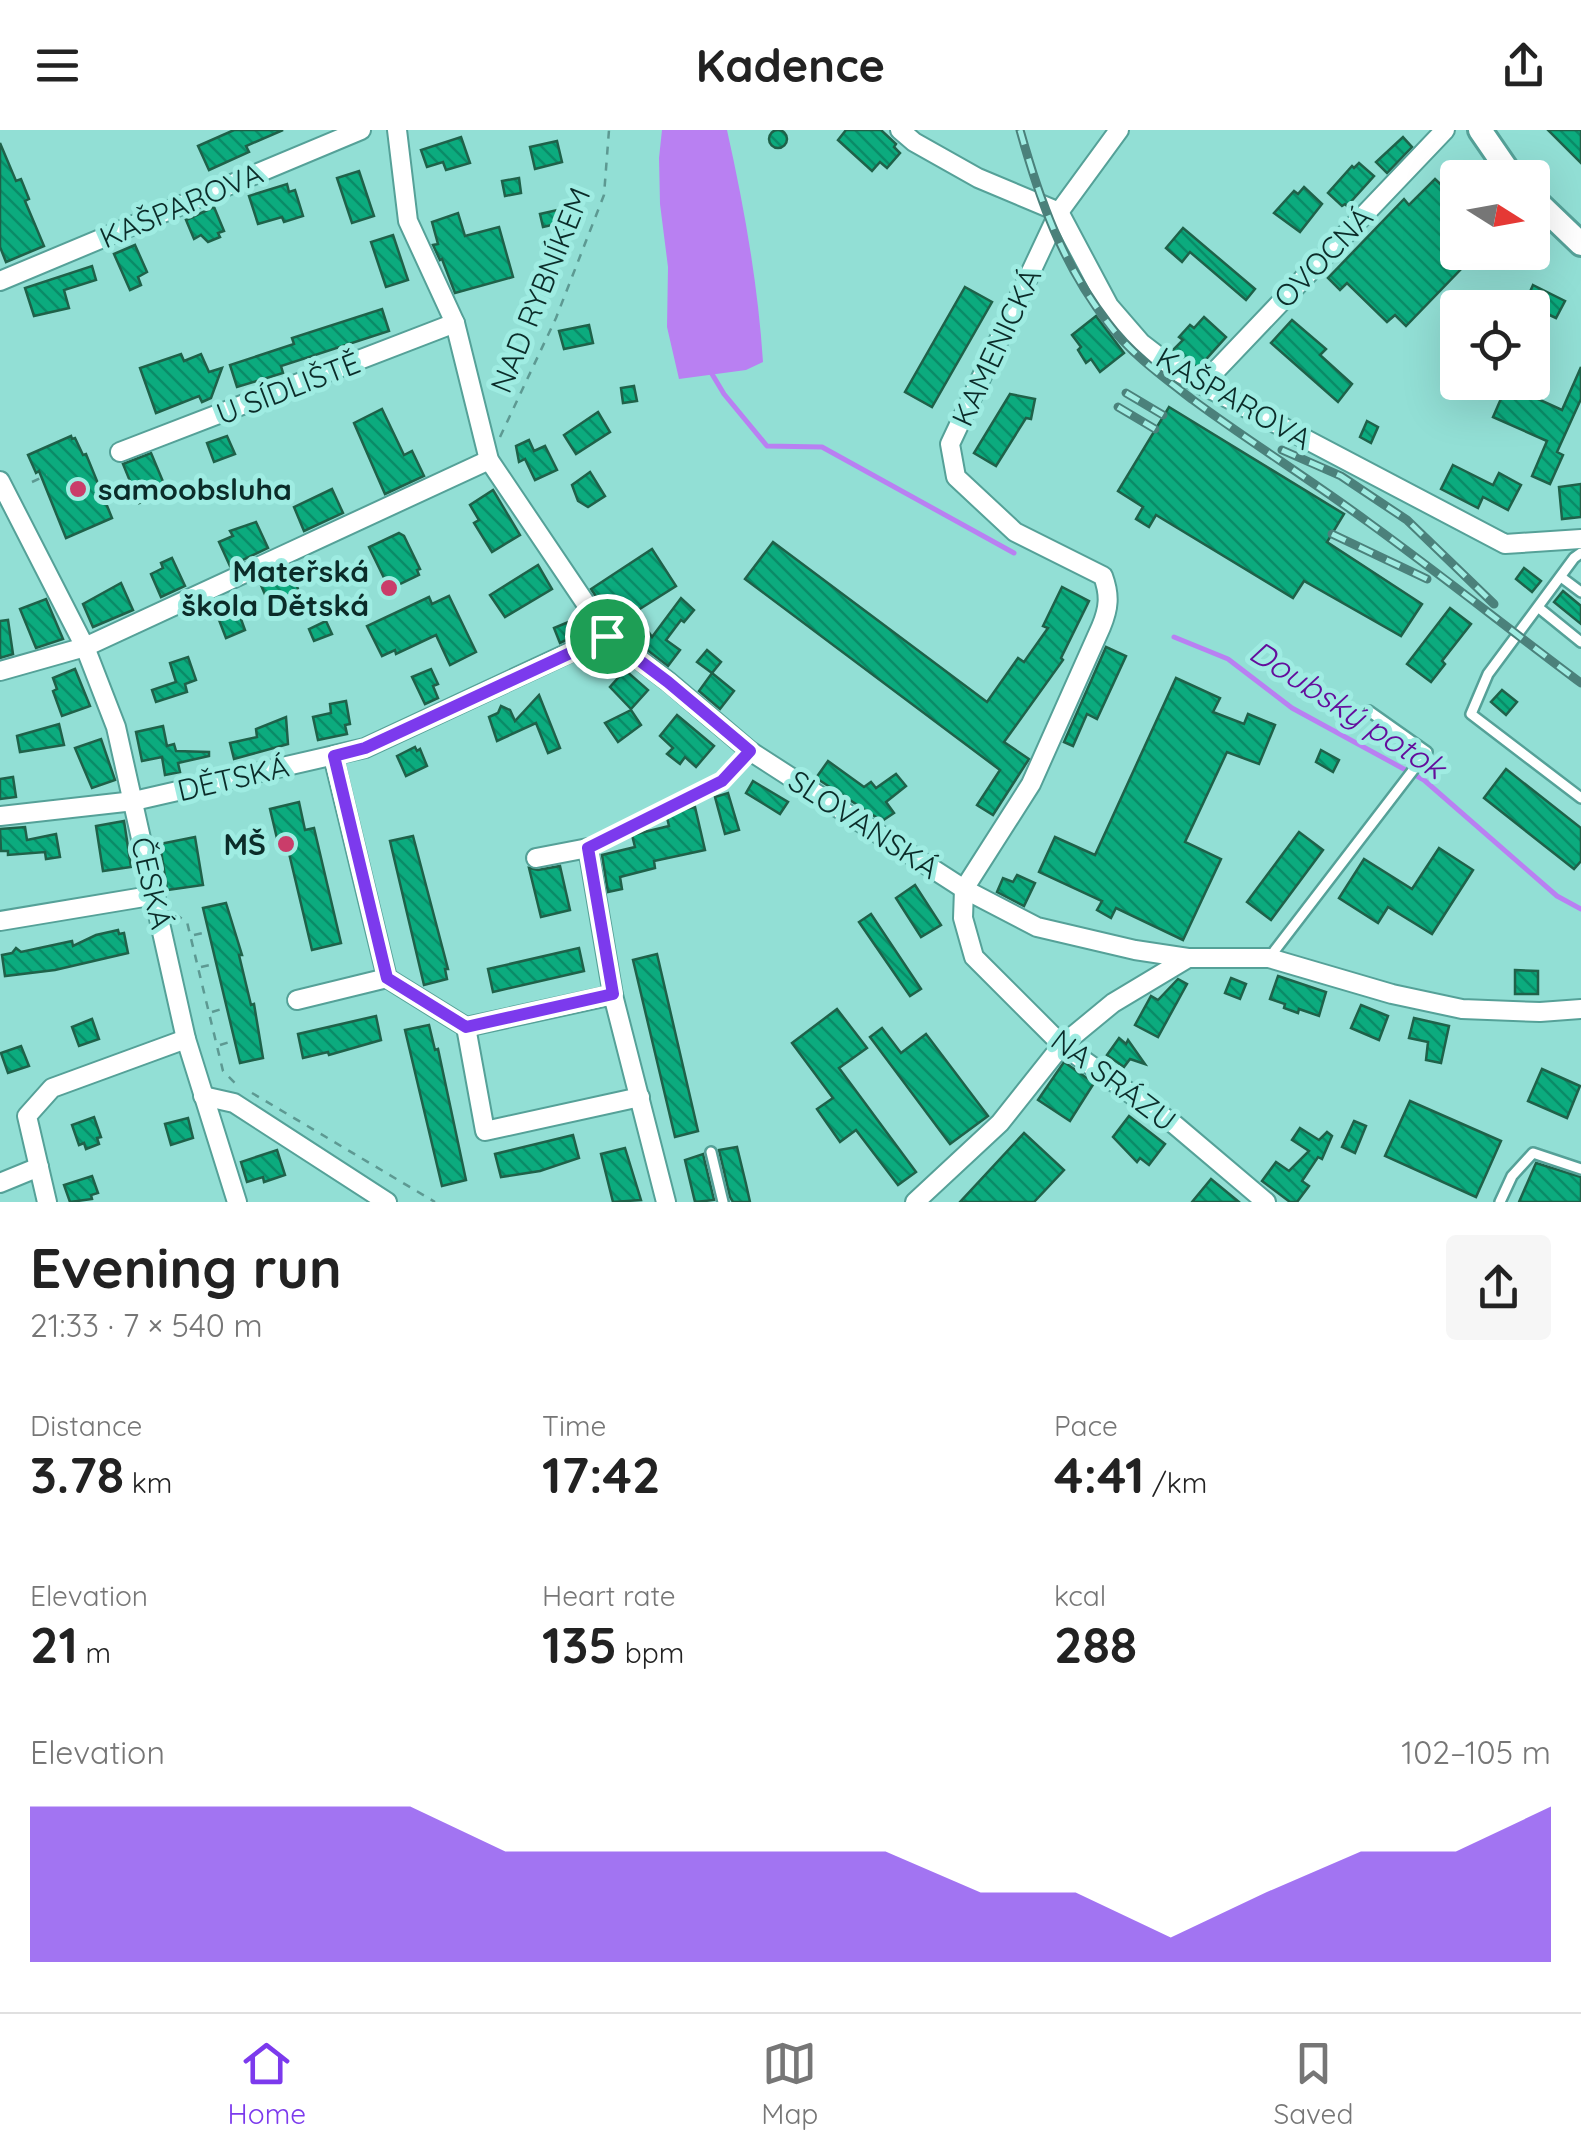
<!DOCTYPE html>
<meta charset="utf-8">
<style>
body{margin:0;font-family:Quicksand,sans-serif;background:#f6f6f6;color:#222;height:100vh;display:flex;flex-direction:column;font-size:38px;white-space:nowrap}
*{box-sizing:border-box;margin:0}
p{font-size:32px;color:#767676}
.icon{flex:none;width:55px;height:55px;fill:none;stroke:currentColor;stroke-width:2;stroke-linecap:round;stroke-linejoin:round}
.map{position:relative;height:1072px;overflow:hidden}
.drawer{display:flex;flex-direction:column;background:#fff;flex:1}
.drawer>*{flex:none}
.needle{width:65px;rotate:101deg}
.controls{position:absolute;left:1440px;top:30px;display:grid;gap:20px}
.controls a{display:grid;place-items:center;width:110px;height:110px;border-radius:10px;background:#fff;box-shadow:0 10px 40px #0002;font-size:50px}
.pin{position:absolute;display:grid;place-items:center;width:85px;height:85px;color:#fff;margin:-42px;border:5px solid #fff;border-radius:50%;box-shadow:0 2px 10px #0007}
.round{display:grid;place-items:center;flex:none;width:105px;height:105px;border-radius:10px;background:#f6f6f6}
.head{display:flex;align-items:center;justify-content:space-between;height:170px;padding:0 30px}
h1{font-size:55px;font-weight:700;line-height:75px}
.figures{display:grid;grid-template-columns:repeat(3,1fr);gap:15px;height:170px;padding:10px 30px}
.figures div{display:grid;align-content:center}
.figures b{font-size:50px;font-weight:700}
.figures small{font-size:28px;font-weight:400}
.figures p{font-size:28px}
.chart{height:280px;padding:20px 30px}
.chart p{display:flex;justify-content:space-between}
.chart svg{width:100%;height:180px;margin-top:10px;fill:#7c3aed;opacity:.7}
header{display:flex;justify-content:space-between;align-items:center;height:130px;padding:0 30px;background:#fff;font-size:45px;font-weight:700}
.tab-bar{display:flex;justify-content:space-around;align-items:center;height:140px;border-top:2px solid #e0e0e0;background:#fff;font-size:28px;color:#767676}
.tab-bar a{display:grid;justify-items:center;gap:5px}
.tab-bar .on{color:#7c3aed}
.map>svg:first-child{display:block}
.water{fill:#b980f2}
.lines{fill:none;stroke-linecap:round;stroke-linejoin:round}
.stream{stroke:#b980f2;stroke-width:5}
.building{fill:url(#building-back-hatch);stroke:#1f6149;stroke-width:2.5}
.service-casing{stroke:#55a198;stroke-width:14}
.minor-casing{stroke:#55a198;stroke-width:22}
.tertiary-casing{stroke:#55a198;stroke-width:28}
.path{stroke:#5d9992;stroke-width:2.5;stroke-dasharray:8 8;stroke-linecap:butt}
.service{stroke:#fff;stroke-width:9}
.minor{stroke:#fff;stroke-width:18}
.tertiary{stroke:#fff;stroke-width:22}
.rail-casing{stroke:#4b817b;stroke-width:9}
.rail{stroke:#9fece2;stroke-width:5;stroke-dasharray:15;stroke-linecap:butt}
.route-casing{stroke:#fff;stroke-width:20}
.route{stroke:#7c3aed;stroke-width:12}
.poi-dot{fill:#ca3d6a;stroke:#9fece2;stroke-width:4}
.labels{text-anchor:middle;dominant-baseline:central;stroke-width:10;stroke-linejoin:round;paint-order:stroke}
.street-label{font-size:30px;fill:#0b2c29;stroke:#9fece2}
.poi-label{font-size:30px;font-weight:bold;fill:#0b2c29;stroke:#9fece2;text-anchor:end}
.water-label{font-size:32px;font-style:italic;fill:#640e9c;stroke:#9fece2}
</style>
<header><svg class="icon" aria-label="menu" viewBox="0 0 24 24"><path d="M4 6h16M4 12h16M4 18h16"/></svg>Kadence<svg class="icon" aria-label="share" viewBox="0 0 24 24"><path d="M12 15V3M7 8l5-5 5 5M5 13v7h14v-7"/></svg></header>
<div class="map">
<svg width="1581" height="1072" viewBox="0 0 1581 1072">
<defs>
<pattern id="building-back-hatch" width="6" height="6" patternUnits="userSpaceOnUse" patternTransform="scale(2.5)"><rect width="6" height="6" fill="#0cab7e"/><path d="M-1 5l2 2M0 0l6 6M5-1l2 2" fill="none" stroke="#0a8b67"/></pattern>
</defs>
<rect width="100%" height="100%" fill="#92dfd5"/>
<!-- water -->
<path class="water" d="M662 0H727C744 76 758 154 763 232L746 240 679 249 667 197 668 137 660 74 659 28Z"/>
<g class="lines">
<!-- stream -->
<g class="stream">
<path d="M709 239 724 264 767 316 822 317 1014 423"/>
<path d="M1174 507 1228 529 1292 578 1424 650 1557 766 1581 779"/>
</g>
</g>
<!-- building -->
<g class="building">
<path d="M234 0H283L246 16 249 22 209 40 198 16Z"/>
<path d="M846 0H881L896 14 894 17 900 23 887 38 880 32 872 41 838 10Z"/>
<path d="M1548 0H1581V33Z"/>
<circle cx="778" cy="9" r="9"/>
<path d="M461 7 470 33 446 40 443 32 427 37 421 20Z"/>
<path d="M1403 7 1412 17 1387 43 1376 32Z"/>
<path d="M557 11 562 32 535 39 530 17Z"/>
<path d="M0 13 16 51 21 49 29 69 25 71 44 116 6 132 0 117Z"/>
<path d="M1359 33 1374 46 1347 76 1345 74 1342 76 1328 63 1352 36 1354 38Z"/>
<path d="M359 41 374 86 352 93 337 48Z"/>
<path d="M519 48 521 63 505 66 502 51Z"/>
<path d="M1435 49 1458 71V122H1487L1472 138 1467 133 1406 196 1395 185 1387 192 1347 153 1340 160 1328 148 1404 69 1409 75Z"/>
<path d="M287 54 289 62 295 60 303 86 284 92 282 87 258 94 249 66Z"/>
<path d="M1304 57 1322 74 1300 102 1274 83 1294 61 1298 64Z"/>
<path d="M575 76 579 97 557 102 556 94 543 97 540 84Z"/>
<path d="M214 77 224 101 218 103 220 107 208 112 201 105 194 109 186 90Z"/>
<path d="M458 83 465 106 499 97 513 147 455 163 442 129 440 130 433 115 438 114 432 92Z"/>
<path d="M1183 98 1255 159 1246 170 1190 122 1182 132 1166 118Z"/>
<path d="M393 105 408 150 386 157 371 112Z"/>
<path d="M135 115 147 142 138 147 141 155 130 160 114 124Z"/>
<path d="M92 136 96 150 64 160 69 178 34 186 25 158Z"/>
<path d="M1533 155 1565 171 1556 188 1541 181 1532 198V178H1523Z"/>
<path d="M965 157 992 172 932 277 905 262Z"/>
<path d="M382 179 389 201 281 236 283 243 237 257 230 235 294 214 292 208Z"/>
<path d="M1096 186 1124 223 1100 242 1091 229 1086 233 1078 220 1081 217 1072 205Z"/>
<path d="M1204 187 1226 207 1198 238 1172 221 1183 210 1179 207 1190 195 1194 198Z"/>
<path d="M1292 190 1326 219 1320 225 1352 254 1338 272 1271 213Z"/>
<path d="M589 195 593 213 564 219 559 201Z"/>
<path d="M181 224 184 231 201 224 209 242 222 238 211 268 202 272 199 266 156 283 140 238Z"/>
<path d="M1581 237V269L1557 322 1563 325 1550 354 1532 346 1547 311 1493 287 1507 255 1562 280Z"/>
<path d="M634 256 637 271 623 273 621 258Z"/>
<path d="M1010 264 1035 269 1031 289 1026 288 996 336 974 323Z"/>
<path d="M1169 277 1344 384 1327 412 1422 474 1401 506 1304 451 1293 468 1156 385 1149 397 1136 389 1143 377 1118 361Z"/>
<path d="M382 279 404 325 412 321 424 346 385 364 354 293Z"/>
<path d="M598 282 610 302 576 324 564 305Z"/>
<path d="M1367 291 1378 297 1371 313 1360 307Z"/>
<path d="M71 306 72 309 75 308 83 325 86 324 112 388 66 408 39 341 36 343 28 325Z"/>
<path d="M227 306 235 324 214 332 207 313Z"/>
<path d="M529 310 534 321 545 316 557 340 535 350 525 329 519 332 516 316Z"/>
<path d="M151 323 167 361 139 373 123 334Z"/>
<path d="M1453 335 1493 355 1499 343 1521 355 1508 380 1483 367 1478 378 1441 359Z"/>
<path d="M590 342 605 366 588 377 578 371 572 355Z"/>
<path d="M1581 354V387L1562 389 1559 357Z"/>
<path d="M332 359 343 383 304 401 294 377Z"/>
<path d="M493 360 520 405 492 422 474 393 479 390 470 375Z"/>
<path d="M256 392 268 418 230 436 219 412 233 406 230 401Z"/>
<path d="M399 403 404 406 420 439 417 440 419 445 392 458 389 453 387 454 369 417Z"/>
<path d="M773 412 987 572 1018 528 1024 532 1048 498 1043 496 1062 457 1089 471 1061 528 1063 530 1004 612 1029 629 993 685 977 675 1000 640 745 449Z"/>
<path d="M652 419 676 456 635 482 652 507 681 468 694 480 684 492 681 490 666 510 680 520 668 536 616 496 591 459Z"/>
<path d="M172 428 185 456 161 467 151 444 163 438 161 433Z"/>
<path d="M538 435 552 459 505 487 490 465Z"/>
<path d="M1524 438 1541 451 1532 462 1516 449Z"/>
<path d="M291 440 302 470 289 475 286 469 270 476 260 453Z"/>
<path d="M121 453 133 480 93 497 83 474Z"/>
<path d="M1563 461 1581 476V494L1554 472Z"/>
<path d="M449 466 476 522 450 535 436 505 396 524 395 520 382 526 367 496 429 467 432 474Z"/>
<path d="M46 469 63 509 36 518 20 479Z"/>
<path d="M1450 478 1471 494 1442 531 1445 534 1431 552 1407 534Z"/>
<path d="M238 481 245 500 226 508 219 490Z"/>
<path d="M8 490 13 524 0 528V491Z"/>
<path d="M326 491 332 504 314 511 309 499Z"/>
<path d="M571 491 577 505 560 513 554 498Z"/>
<path d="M1106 517 1126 526 1097 589 1087 584 1073 616 1064 612Z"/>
<path d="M707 520 721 532 712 543 697 532Z"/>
<path d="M188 527 196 550 185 554 187 562 156 572 152 560 176 552 170 533Z"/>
<path d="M75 539 90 576 62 586 53 561 57 559 53 548Z"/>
<path d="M431 539 438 554 433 556 438 568 425 574 412 547Z"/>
<path d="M625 540 648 560 631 579 610 557Z"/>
<path d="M712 543 734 561 720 579 699 561Z"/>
<path d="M1176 548 1220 568 1213 582 1244 594 1248 584 1275 595 1259 634 1227 622 1185 712 1221 729 1183 810 1116 778 1111 788 1097 780 1102 771 1039 742 1055 707 1095 725Z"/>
<path d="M1502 560 1517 572 1506 585 1491 572Z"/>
<path d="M539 565 560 618 548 623 536 593 497 611 489 587 498 583 501 576 510 580 515 591Z"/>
<path d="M346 571 350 594 345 595 347 604 318 610 313 587 331 583 330 574Z"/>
<path d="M631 580 641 595 618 612 605 593Z"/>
<path d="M677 585 714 616 696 637 685 627 680 634 667 624 673 618 660 606Z"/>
<path d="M286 587 288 614 234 629 230 613 257 607 256 599Z"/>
<path d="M59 594 64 615 20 622 17 606Z"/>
<path d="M163 596 167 616 174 614 176 621 209 622V626L178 633 180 642 165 645 162 627 142 631 136 602Z"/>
<path d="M101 609 115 650 92 658 75 618Z"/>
<path d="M415 617 417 621 420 619 427 636 406 646 397 626Z"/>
<path d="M1321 620 1339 630 1333 642 1316 632Z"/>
<path d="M828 631 864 657 871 652 876 658 896 644 906 656 886 672 894 683 882 691 816 648Z"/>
<path d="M1506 639 1581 698V731L1574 739 1484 668Z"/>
<path d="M13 647 16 667 0 669V649Z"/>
<path d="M753 651 788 672 780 684 746 663Z"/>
<path d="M728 663 739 700 725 704 715 667Z"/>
<path d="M299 672 305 700 314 698 341 813 312 820 288 719 280 721 270 679Z"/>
<path d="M695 677 705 720 654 731 655 738 620 747 622 759 608 762 602 725 635 717 632 705 669 696 666 683Z"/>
<path d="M124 691 131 737 103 741 96 696Z"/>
<path d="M25 697 27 710 56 704 60 727 46 729 45 722 8 725V721H1L0 699Z"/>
<path d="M1299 702 1323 720 1271 790 1247 772Z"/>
<path d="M413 706 448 839H445L447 849 424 855 390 711Z"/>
<path d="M195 707 203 755 167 760 160 714Z"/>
<path d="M1439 718 1473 740 1432 804 1388 777 1378 793 1339 768 1364 729 1412 759Z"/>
<path d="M560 736 570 780 541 787 529 738 538 740Z"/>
<path d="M1017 745 1035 753 1024 776 997 762 1003 748 1013 752Z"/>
<path d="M915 755 941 795 921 807 896 768Z"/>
<path d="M226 773 242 825H239L251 875 254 874 263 928 240 933 203 778Z"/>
<path d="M871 784 921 859 910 866 859 792Z"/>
<path d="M118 800 119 804 124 803 128 823 55 840 5 846 2 825 12 823 16 818 21 822 72 811 73 816 96 805Z"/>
<path d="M579 818 584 841 493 862 488 839Z"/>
<path d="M657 824 698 1001 675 1007 633 830Z"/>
<path d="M1515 840 1538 841V864H1515Z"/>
<path d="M1278 846 1326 862 1319 886 1299 879 1298 883 1284 878 1285 874 1270 869Z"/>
<path d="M1231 848 1246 854 1240 869 1225 863Z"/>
<path d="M1178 849 1187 854 1158 907 1135 895 1151 866 1158 870Z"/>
<path d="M1361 875 1388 886 1379 910 1351 898Z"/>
<path d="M837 879 867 918 839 938 916 1042 898 1055 856 1000 840 1012 817 979 833 968 792 913Z"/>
<path d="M376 886 381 910 329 925 328 922 303 928 298 904Z"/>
<path d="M1414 888 1449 896 1441 933 1426 930 1428 912 1409 908Z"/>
<path d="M92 889 99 909 79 916 72 897Z"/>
<path d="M429 895 435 920 438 919 466 1050 442 1056 405 900Z"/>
<path d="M882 898 901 923 926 904 988 986 950 1014 870 907Z"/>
<path d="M1119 908 1126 914 1128 910 1145 934 1130 929 1124 937 1107 925Z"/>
<path d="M21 916 29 936 8 943 1 923Z"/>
<path d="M1064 932 1094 953 1070 991 1038 970Z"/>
<path d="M1542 939 1580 956 1567 988 1528 971Z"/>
<path d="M1410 971 1501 1011 1476 1067 1385 1026Z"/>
<path d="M1129 986 1165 1014 1149 1035 1140 1028 1137 1032 1113 1007Z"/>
<path d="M94 987 101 1007 97 1008 99 1014 86 1019 84 1013 79 1015 72 995Z"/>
<path d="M188 988 193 1008 171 1015 165 994Z"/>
<path d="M1354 991 1366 996 1355 1023 1342 1017Z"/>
<path d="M1300 998 1319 1010 1327 1002 1332 1006 1322 1029 1318 1027 1302 1051 1309 1056 1297 1072H1290L1262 1051 1276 1032 1289 1041 1309 1021 1292 1010Z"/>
<path d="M1024 1003 1064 1040 1034 1072H960Z"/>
<path d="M573 1005 579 1028 540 1041 501 1047 495 1024Z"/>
<path d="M737 1017 746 1054 750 1072H733L730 1067 719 1020Z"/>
<path d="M625 1018 641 1070 613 1072 601 1024Z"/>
<path d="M277 1020 285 1045 264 1052 263 1047 247 1052 241 1032Z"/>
<path d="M703 1024 714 1070 695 1072 685 1030Z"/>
<path d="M1536 1033 1581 1047V1072H1519Z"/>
<path d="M92 1046 98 1063 91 1065 92 1069 70 1072 64 1055Z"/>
<path d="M1211 1049 1239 1072H1192Z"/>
</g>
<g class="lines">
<defs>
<g id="service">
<path d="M1581 423 1574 428 1488 544 1471 584 1581 668"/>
<path d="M1561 447 1581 462"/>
<path d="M1539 478 1581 512"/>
<path d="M1269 828 1427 622 1369 581"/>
<path d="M711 1022 723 1072"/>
<path d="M1500 1072 1512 1046 1533 1023 1581 1039"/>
</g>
<g id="minor">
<path d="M397 0 408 91 455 193 489 330 607 505 669 552 750 621 964 759 1037 797 1135 820 1188 828H1269L1392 864 1462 879 1540 882 1581 879"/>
<path d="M900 0 914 12 978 48 1059 82 1109 176 1141 213 1180 243 1505 414 1581 409"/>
<path d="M0 151 361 0"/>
<path d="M1202 255 1445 0"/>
<path d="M120 322 455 193"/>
<path d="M0 351 85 517 116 597 186 909 237 1072"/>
<path d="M0 541 85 517 489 330"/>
<path d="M333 626 387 848 466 897 613 865 666 1072"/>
<path d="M0 686 134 671 365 618 607 505"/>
<path d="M536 728 588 718 613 865"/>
<path d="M964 759 1031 654 1101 497C1109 478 1110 465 1103 446L1015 402 956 347 950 314 1059 82 1119 0"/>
<path d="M964 759 963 788 974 827 1062 915 1175 995 1266 1072"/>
<path d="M0 791 156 765"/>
<path d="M297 870 387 848"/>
<path d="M466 897 485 1001 640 967"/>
<path d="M203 966 234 973 387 1072"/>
<path d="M0 1053 39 1037"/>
<path d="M47 1072 27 986 52 958 186 909"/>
<path d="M915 1072 1000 993 1062 915 1113 873 1188 828"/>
</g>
<g id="tertiary">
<path d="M1480 0 1513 48"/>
<path d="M1532 67 1581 114"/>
</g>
</defs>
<!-- service casing -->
<use href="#service" class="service-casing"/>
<!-- minor casing -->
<use href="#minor" class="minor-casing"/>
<!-- tertiary casing -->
<use href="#tertiary" class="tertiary-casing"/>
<!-- path -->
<g class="path">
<path d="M500 307 556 188 604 65 609 0"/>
<path d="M32 352 47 345"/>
<path d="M604 710 722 651 739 633"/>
<path d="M175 784 187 792 223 941 237 955"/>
<path d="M194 805 207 802"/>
<path d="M201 837 214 834"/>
<path d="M212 882 225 878"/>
<path d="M220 915 233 911"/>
<path d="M252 963 435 1072"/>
</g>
<!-- service -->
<use href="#service" class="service"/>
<!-- minor -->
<use href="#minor" class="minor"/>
<!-- tertiary -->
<use href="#tertiary" class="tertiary"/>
<defs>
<g id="rail">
<path d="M1020 0C1040 71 1062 133 1108 193 1131 224 1163 247 1193 270 1250 312 1311 350 1368 392 1440 444 1510 500 1581 553"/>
<path d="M1126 263 1163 285"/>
<path d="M1118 277 1155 299"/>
<path d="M1282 320 1341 346 1407 390 1494 474"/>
<path d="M1332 404 1427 449"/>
</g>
</defs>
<!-- rail casing -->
<use href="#rail" class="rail-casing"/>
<!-- rail -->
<use href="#rail" class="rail"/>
</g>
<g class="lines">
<defs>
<path id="route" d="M607 506 668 552 750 621 722 651 588 718 613 864 466 897 387 848 334 626 365 618Z"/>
</defs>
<!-- route casing -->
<use href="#route" class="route-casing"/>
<!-- route -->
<use href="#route" class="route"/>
</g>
<!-- markers -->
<g class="poi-dot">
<circle cx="78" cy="359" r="10"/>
<circle cx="389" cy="458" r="10"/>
<circle cx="286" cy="714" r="10"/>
</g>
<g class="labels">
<!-- street labels -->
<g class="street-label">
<text transform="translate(181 75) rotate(-23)">KAŠPAROVA</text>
<text transform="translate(1323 127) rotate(-46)">OVOCNÁ</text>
<text transform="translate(540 160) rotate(-68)">NAD RYBNÍKEM</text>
<text transform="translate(996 217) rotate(-65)">KAMENICKÁ</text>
<text transform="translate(288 258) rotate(-21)">U SÍDLIŠTĚ</text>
<text transform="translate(1234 268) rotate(30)">KAŠPAROVA</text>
<text transform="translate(233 648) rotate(-13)">DĚTSKÁ</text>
<text transform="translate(864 694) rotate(33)">SLOVANSKÁ</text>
<text transform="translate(152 753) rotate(77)">ČESKÁ</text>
<text transform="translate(1114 950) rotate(37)">NA SRÁZU</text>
</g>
<!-- poi labels -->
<g class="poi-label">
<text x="98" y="359" text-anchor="start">samoobsluha</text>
<text x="369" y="441">Mateřská<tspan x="369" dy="34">škola Dětská</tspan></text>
<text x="266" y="714">MŠ</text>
</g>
<!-- water labels -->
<g class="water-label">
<text transform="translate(1348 579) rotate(33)">Doubský potok</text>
</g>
</g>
</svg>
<div class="controls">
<a><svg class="needle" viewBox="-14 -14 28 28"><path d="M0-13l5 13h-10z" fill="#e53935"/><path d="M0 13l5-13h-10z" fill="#767676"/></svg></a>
<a><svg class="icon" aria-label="locate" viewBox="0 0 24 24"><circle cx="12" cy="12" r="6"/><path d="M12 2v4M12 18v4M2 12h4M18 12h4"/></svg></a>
</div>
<div class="pin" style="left:607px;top:506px;background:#1e9e55"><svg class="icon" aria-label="arrive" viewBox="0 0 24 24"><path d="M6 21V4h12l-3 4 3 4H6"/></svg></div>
</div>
<section class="drawer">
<div class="head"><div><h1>Evening run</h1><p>21:33 · 7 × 540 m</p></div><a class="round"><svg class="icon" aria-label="share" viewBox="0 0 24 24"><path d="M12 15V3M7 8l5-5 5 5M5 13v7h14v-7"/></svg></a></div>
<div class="figures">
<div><p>Distance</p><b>3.78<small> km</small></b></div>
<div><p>Time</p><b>17:42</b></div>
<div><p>Pace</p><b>4:41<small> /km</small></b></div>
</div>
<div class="figures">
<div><p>Elevation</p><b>21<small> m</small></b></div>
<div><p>Heart rate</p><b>135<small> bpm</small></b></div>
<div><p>kcal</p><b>288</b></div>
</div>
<div class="chart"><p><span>Elevation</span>102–105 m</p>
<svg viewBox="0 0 160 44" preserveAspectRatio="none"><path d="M0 44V6L10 6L20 6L30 6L40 6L50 17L60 17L70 17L80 17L90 17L100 27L110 27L120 38L130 27L140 17L150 17L160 6V44z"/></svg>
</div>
</section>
<nav class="tab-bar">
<a class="on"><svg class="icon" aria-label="home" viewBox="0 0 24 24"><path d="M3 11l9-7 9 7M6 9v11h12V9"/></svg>Home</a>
<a><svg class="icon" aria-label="map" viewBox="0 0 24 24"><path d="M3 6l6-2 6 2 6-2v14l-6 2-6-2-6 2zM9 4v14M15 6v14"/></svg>Map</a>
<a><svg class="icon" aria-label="saved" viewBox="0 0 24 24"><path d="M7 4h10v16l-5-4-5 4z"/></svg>Saved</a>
</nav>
